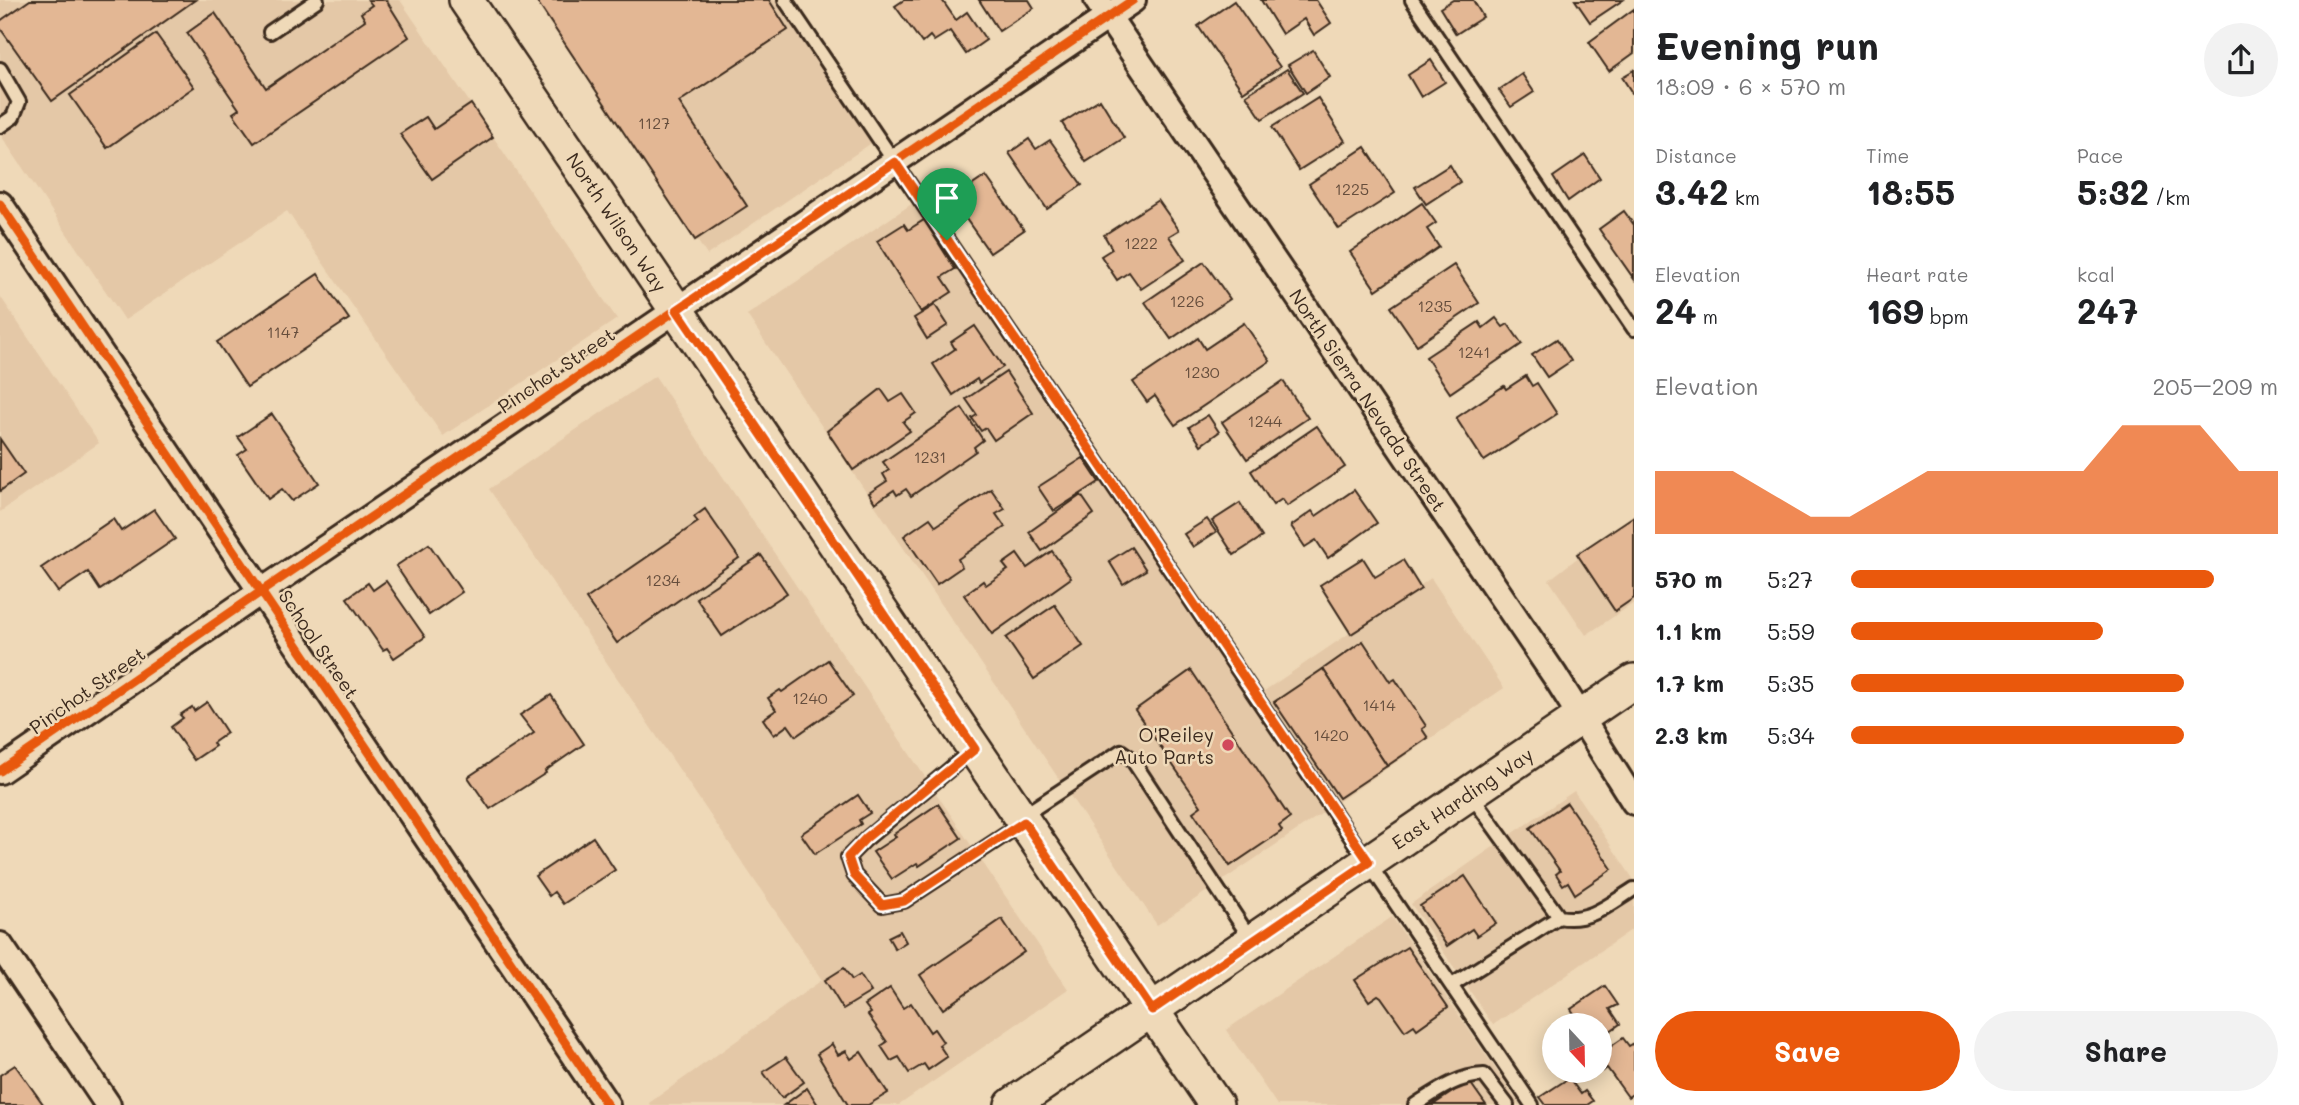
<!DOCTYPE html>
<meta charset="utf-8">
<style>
body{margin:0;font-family:Mali,sans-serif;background:#f2f2f2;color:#202124;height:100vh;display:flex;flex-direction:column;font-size:26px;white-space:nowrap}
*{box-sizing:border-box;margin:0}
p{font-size:23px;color:#757577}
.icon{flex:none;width:38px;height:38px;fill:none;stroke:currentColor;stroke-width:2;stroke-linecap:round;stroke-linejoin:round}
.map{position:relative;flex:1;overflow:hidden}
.drawer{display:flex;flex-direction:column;background:#fff;width:665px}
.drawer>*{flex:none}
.needle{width:46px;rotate:158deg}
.controls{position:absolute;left:1542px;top:1013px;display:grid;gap:14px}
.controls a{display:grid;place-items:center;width:70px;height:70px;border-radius:50%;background:#fff;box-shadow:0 4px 18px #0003;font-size:35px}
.pin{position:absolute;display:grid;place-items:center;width:60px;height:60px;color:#fff;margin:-72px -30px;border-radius:50% 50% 50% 0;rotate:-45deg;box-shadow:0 0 7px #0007}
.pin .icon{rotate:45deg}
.round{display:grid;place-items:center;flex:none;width:74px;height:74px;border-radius:37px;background:#f2f2f2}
.headline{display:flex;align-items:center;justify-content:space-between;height:119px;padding:0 21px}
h1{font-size:38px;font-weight:700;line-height:52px}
.figures{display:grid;grid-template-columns:repeat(3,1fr);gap:10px;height:119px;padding:7px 21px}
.figures div{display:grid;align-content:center}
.figures b{font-size:35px;font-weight:700}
.figures small{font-size:19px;font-weight:400}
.figures p{font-size:19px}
.chart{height:196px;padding:14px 21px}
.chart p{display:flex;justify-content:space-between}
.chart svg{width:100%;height:126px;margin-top:7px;fill:#ea580c;opacity:.7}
.primary-button{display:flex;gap:14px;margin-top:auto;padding:14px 21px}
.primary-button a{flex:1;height:80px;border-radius:42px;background:#ea580c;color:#fff;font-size:28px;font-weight:700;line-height:80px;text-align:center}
.primary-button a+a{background:#f2f2f2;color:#202124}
ul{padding:0 21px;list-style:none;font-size:23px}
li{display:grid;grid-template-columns:112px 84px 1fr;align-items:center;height:52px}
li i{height:18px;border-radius:9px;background:#ea580c}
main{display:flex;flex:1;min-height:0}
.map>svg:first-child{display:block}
.built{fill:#e4c8a7}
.building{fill:#e3b794;stroke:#3b2a1e;stroke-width:2}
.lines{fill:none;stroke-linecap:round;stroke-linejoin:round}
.lane-casing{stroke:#3b2a1e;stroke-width:18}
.street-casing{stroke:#3b2a1e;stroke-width:30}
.secondary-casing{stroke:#3b2a1e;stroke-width:38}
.lane{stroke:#efd9b8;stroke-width:12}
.street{stroke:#efd9b8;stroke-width:24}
.secondary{stroke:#efd9b8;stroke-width:33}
.cycleway-casing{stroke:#efd9b8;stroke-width:13}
.cycleway{stroke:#e8590c;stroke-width:9}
.route-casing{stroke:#fff;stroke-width:14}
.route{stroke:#ea580c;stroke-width:9}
.poi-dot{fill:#d1495b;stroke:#efd9b8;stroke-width:2.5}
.labels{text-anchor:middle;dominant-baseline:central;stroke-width:5;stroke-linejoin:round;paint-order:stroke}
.number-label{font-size:16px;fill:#654d3c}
.street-label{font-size:19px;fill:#3b2a1e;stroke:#efd9b8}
.poi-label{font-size:19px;fill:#3b2a1e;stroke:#efd9b8;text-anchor:end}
</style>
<main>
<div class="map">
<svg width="1634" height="1105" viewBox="0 0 1634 1105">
<rect width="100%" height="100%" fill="#efd9b8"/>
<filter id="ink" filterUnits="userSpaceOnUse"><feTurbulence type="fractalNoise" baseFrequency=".0143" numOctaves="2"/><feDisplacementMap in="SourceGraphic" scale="14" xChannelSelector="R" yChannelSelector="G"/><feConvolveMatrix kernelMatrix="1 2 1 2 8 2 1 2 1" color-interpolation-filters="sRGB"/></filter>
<g filter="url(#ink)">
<!-- built -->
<g class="built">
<path d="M0 0H400L617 319 443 436 287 211 125 320 0 134Z"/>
<path d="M534 0H776L873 142 707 255Z"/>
<path d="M913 203 1324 812 1157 925 747 315Z"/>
<path d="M0 296 99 443 0 512Z"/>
<path d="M655 376 1068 989 899 1105H650L649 1103 822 980 489 489Z"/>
<path d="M1634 514V603L1586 635 1549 580Z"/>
<path d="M1431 578 1504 688 1338 802 1264 691Z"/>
<path d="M1574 791 1634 880V928L1493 1025 1411 904Z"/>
<path d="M1392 917 1520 1105H1277L1226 1030Z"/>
</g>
<!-- building -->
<g class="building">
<path d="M30 0H195L52 101 0 28V21Z"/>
<path d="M368 0H386L409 37 254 143 233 113 239 109 187 33 215 13 266 88 365 20 361 13 372 5Z"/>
<path d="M536 0H769L788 30 679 102 747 206 695 240Z"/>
<path d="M904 0H942L956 20 967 12 986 40 966 54 950 31 934 41 930 36 922 43 895 6Z"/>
<path d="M979 0H1029L1034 8 999 31Z"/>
<path d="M1261 0H1316L1331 23 1314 35 1304 19 1282 34Z"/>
<path d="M1453 0H1473L1483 17 1456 34 1440 8Z"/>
<path d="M1575 0H1623L1590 22Z"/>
<path d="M1234 1 1280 67 1243 92 1198 26Z"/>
<path d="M1634 9V53L1609 71 1589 42Z"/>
<path d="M156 34 194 87 107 148 70 95Z"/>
<path d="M1313 50 1330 77 1306 93 1288 65Z"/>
<path d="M1431 60 1445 82 1421 97 1408 75Z"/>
<path d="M1287 69 1303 93 1262 119 1246 95Z"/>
<path d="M1634 70V96L1622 77Z"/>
<path d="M1522 74 1534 92 1511 107 1499 90Z"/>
<path d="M1318 98 1345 141 1299 170 1272 127Z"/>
<path d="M1100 99 1124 138 1086 162 1062 123Z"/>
<path d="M471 104 493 137 432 179 400 134 426 117 434 129Z"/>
<path d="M1029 139 1036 149 1050 140 1082 185 1047 209 1009 153Z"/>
<path d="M1365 147 1395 193 1339 229 1309 184Z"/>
<path d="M1585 155 1600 178 1568 201 1553 177Z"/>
<path d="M1450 165 1460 182 1426 204 1415 187Z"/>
<path d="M986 176 1024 230 990 253 952 199Z"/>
<path d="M1158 200 1179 230 1169 236 1185 260 1141 289 1129 272 1117 280 1101 256 1112 249 1104 235Z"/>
<path d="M1422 203 1436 223 1427 229 1439 247 1376 290 1350 252Z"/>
<path d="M1624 211 1634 225V279L1599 229Z"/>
<path d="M924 220 955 269 942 277 952 292 921 312 877 241 904 224 908 230Z"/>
<path d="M1204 262 1230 299 1171 339 1145 302Z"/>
<path d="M1454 265 1479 303 1417 345 1391 307Z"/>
<path d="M318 274 349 319 247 387 217 342Z"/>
<path d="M935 305 948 325 927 339 914 318Z"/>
<path d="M1496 318 1503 327 1508 324 1522 344 1450 393 1426 357 1479 322 1483 328Z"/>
<path d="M1244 323 1270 361 1175 425 1155 396 1147 402 1133 382 1198 338 1205 349Z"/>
<path d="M975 326 1003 367 979 383 977 379 953 395 933 364 955 349 951 342Z"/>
<path d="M1557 339 1571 361 1547 377 1532 355Z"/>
<path d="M1006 372 1033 413 994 440 986 428 981 431 972 418 977 415 966 399Z"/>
<path d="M1526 376 1532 386 1537 383 1557 414 1484 461 1456 418 1504 386 1506 389Z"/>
<path d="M1283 381 1308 418 1247 459 1222 422Z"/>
<path d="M881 389 890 402 903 394 916 413 903 422 910 431 853 470 827 431Z"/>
<path d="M962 408 983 440 974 447 976 451 911 496 906 489 897 495 894 490 875 503 869 493 887 481 883 474 889 470 883 462Z"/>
<path d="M272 414 319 483 292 501 282 489 268 499 238 455 247 449 238 437Z"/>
<path d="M1208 415 1219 432 1201 445 1189 427Z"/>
<path d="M1317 426 1345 467 1287 506 1282 499 1273 505 1251 471Z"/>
<path d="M0 439 24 474 0 491Z"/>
<path d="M1083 458 1099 482 1054 511 1038 487Z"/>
<path d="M991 489 1005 509 996 514 1005 527 958 559 962 567 937 584 904 536 930 518 936 526Z"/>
<path d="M1354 490 1377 523 1328 558 1316 540 1305 547 1291 526 1312 511 1316 516Z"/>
<path d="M1081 495 1094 514 1042 551 1029 532Z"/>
<path d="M1240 503 1262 537 1234 555 1212 521Z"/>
<path d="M154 509 175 539 100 590 88 572 58 592 41 568 113 519 121 531Z"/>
<path d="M705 509 739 558 617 643 586 599 698 522 694 517Z"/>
<path d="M1634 516V598L1615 611 1577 554Z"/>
<path d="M1207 519 1216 532 1193 547 1184 534Z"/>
<path d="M429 544 462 592 429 615 396 566Z"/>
<path d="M1131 547 1146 570 1123 584 1109 561Z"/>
<path d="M1052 551 1071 578 992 634 964 595 983 581 986 585 1008 570 1003 564 1017 554 1027 568Z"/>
<path d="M761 555 787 593 722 636 696 598Z"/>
<path d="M1363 558 1375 577 1403 560 1421 589 1351 634 1320 585Z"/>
<path d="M386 581 425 637 394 658 387 648 383 650 347 598 368 583 373 590Z"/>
<path d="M1055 605 1083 646 1034 679 1006 638Z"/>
<path d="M1363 641 1390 682 1395 679 1426 726 1422 729 1428 738 1387 766 1323 669Z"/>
<path d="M828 660 853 696 796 736 788 725 774 735 763 719 776 710 768 698 780 690 782 692Z"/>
<path d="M1323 669 1387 766 1339 798 1274 702Z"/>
<path d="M1191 670 1290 818 1279 826 1282 831 1230 866 1193 812 1201 806 1135 710Z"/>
<path d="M551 695 584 744 545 771 546 773 490 809 468 777 534 733 520 715Z"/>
<path d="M207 702 227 733 213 743 215 746 194 760 171 727 183 718 180 715 192 707 194 711Z"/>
<path d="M858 795 870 813 859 820 861 824 815 854 801 834Z"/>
<path d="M1567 803 1612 869 1575 894 1568 882 1563 885 1556 874 1560 871 1530 828Z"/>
<path d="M938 804 961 838 919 866 917 863 892 879 873 852 896 837 894 834Z"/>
<path d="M593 837 615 870 563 904 554 892 549 896 535 876Z"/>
<path d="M1465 876 1496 923 1477 936 1472 929 1447 946 1420 906Z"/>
<path d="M1002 919 1024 952 943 1009 920 975Z"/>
<path d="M900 931 906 942 895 949 888 937Z"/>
<path d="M1407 947 1448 1007 1417 1029 1414 1025 1405 1031 1381 997 1378 995 1369 1001 1355 980Z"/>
<path d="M844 968 852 980 860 975 871 992 843 1009 825 980Z"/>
<path d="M1605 986 1618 1005 1610 1009 1620 1024 1600 1038V1026H1582L1571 1009Z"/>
<path d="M890 988 903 1008 911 1003 930 1032 934 1029 943 1042 939 1045 947 1057 928 1070 924 1064 909 1073 899 1057 891 1061 881 1046 887 1042 868 1015 871 1013 865 1005Z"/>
<path d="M1623 1038 1629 1046 1634 1043V1093L1628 1097 1607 1068 1603 1071 1600 1067V1054Z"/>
<path d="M832 1044 838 1055 846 1051 851 1059 861 1052 888 1093 868 1105H848L817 1054Z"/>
<path d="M786 1057 804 1082 782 1098 763 1072Z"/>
<path d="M15 1065 43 1104 42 1105H0V1075Z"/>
<path d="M1569 1078 1581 1094 1585 1091 1593 1101 1587 1105H1546L1540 1097Z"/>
<path d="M1469 1081 1486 1105H1433Z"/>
<path d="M807 1088 818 1105H784Z"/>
</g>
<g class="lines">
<defs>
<g id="lane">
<path d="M785 0 1532 1105"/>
<path d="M1412 0 1634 329"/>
<path d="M270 32 317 0"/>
<path d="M0 69 19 102 13 117 0 126"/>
<path d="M974 749 866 839 848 857 854 875 882 905 904 901 1023 823"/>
<path d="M1471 795 1559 917C1589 923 1610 904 1634 889"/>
<path d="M1021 817 1121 751 1131 758 1252 941"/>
<path d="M1452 985 1559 917"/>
<path d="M1415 1105C1437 1091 1457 1076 1484 1075L1507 1105"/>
</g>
<g id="street">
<path d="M1097 0 1555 676 1634 802"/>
<path d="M0 204 607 1105"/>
<path d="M0 771 262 591 1133 0"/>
<path d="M0 945 108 1105"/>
</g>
<g id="secondary">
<path d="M466 0 1216 1105"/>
<path d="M1012 1105 1634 681"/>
</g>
</defs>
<!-- lane casing -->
<use href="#lane" class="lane-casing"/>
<!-- street casing -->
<use href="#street" class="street-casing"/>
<!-- secondary casing -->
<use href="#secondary" class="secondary-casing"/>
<!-- lane -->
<use href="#lane" class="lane"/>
<!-- street -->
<use href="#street" class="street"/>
<!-- secondary -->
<use href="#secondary" class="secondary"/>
<defs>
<g id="cycleway">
<path d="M0 204 607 1105"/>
<path d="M0 771 262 591 1133 0"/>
</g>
</defs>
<!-- cycleway casing -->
<use href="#cycleway" class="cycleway-casing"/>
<!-- cycleway -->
<use href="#cycleway" class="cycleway"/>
</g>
</g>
<g class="lines" filter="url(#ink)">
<defs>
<path id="route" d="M895 162 1369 862 1152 1010 1024 822 904 901 882 905 854 875 848 857 866 838 975 749 677 310Z"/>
</defs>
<!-- route casing -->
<use href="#route" class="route-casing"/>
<!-- route -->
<use href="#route" class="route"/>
</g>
<!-- markers -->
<circle class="poi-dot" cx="1228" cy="745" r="7"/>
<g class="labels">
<!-- number labels -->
<g class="number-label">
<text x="654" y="122">1127</text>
<text x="1352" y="188">1225</text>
<text x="1141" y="242">1222</text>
<text x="1187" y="300">1226</text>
<text x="1435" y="305">1235</text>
<text x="283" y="331">1147</text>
<text x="1474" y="351">1241</text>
<text x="1202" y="371">1230</text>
<text x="1265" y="420">1244</text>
<text x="930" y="456">1231</text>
<text x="663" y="579">1234</text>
<text x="810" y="697">1240</text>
<text x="1379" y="704">1414</text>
<text x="1331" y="734">1420</text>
</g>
<!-- street labels -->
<g class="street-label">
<text transform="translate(617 222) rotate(56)">North Wilson Way</text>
<text transform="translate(556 370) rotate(-34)">Pinchot Street</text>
<text transform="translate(1368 400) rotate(56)">North Sierra Nevada Street</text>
<text transform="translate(319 644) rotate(56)">School Street</text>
<text transform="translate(87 690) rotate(-35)">Pinchot Street</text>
<text transform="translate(1462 798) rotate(-34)">East Harding Way</text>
</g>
<!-- poi labels -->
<g class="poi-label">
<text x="1214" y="734">O'Reiley<tspan x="1214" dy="22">Auto Parts</tspan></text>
</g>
</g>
</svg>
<div class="controls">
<a><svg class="needle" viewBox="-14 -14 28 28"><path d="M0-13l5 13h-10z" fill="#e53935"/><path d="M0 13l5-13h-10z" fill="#757577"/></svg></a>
</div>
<div class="pin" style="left:947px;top:240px;background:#1e9e55"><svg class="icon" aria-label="arrive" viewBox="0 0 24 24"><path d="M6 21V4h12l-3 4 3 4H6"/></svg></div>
</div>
<section class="drawer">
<div class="headline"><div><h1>Evening run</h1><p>18:09 · 6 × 570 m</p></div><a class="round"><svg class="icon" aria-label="share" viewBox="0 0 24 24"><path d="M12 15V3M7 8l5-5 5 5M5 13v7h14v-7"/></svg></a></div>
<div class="figures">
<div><p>Distance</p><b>3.42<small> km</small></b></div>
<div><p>Time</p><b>18:55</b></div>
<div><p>Pace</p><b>5:32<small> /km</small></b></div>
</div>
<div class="figures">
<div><p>Elevation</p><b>24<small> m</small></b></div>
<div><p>Heart rate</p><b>169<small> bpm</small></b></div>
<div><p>kcal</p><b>247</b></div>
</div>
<div class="chart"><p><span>Elevation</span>205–209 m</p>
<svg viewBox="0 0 160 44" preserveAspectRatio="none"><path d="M0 44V22L10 22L20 22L30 30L40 38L50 38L60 30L70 22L80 22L90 22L100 22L110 22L120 6L130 6L140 6L150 22L160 22V44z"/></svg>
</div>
<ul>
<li><b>570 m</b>5:27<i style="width:85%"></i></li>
<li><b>1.1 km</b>5:59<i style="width:59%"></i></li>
<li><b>1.7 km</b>5:35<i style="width:78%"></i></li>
<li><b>2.3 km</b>5:34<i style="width:78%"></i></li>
</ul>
<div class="primary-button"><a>Save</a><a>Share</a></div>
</section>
</main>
